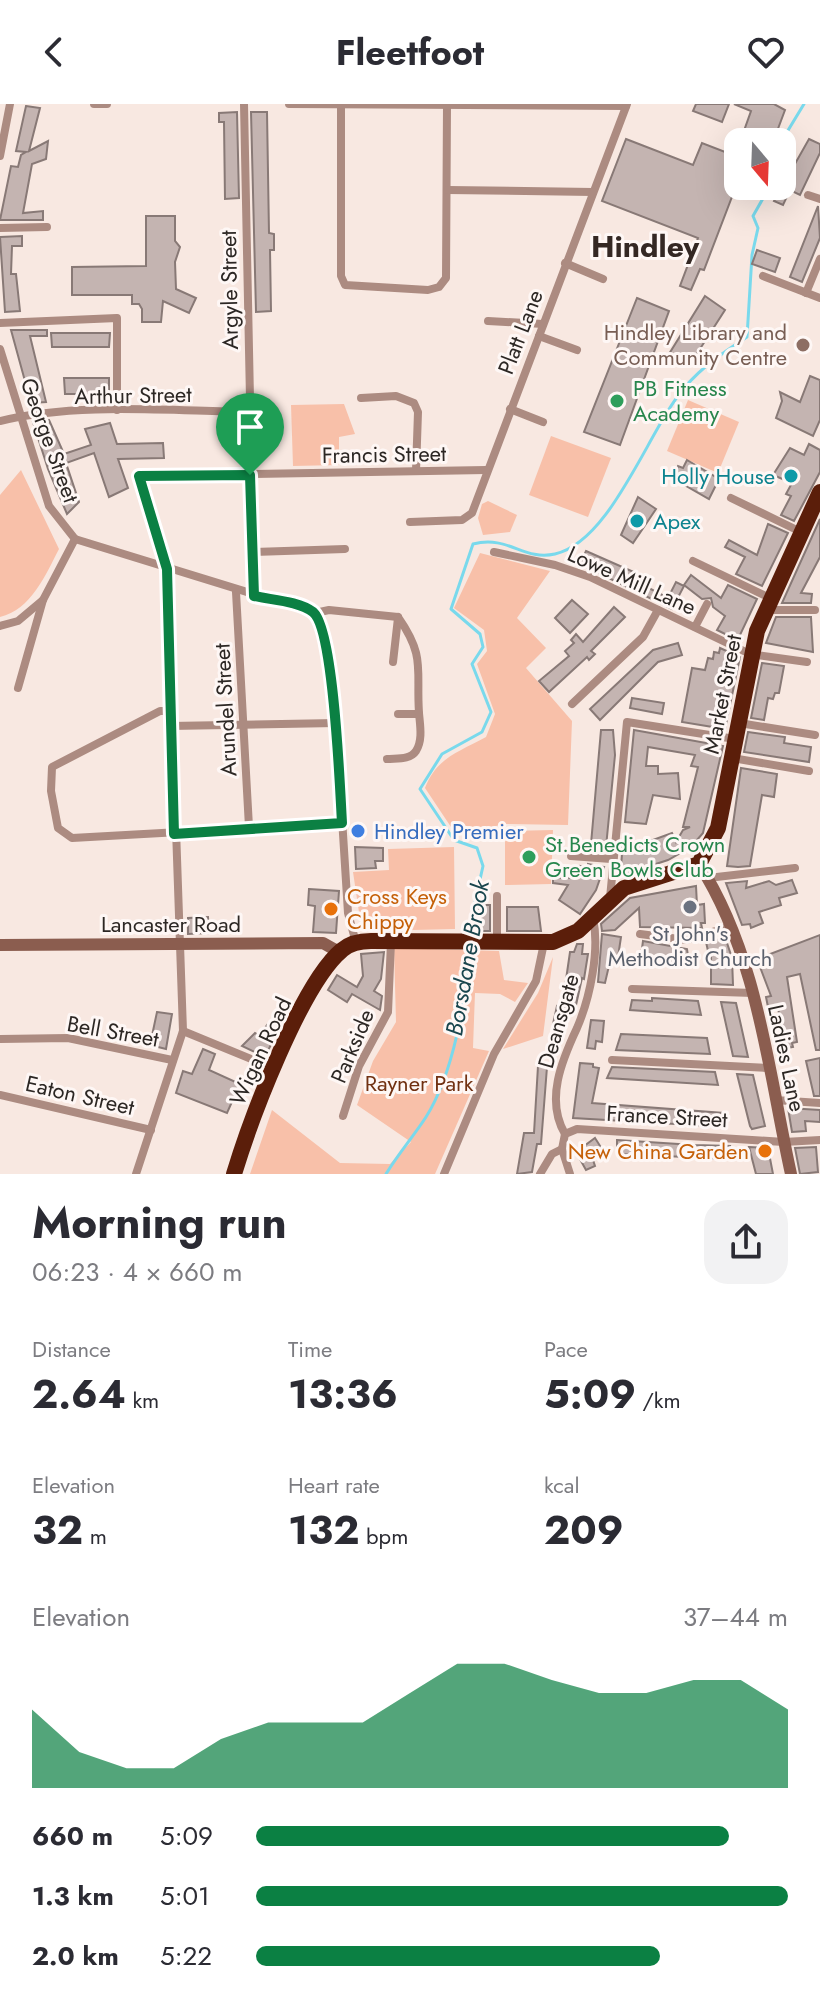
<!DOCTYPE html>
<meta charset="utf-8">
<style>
body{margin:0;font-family:Jost,sans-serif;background:#f2f2f3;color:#2b2b33;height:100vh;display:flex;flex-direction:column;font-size:30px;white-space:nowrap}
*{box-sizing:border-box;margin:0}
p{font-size:26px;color:#7c7c81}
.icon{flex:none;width:44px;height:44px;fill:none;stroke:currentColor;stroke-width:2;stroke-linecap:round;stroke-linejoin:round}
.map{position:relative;height:1070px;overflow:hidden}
.sheet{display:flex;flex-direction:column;background:#fff;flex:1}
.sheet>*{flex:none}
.needle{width:52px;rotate:161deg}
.fabs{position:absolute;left:724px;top:24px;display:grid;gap:16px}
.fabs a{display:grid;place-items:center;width:72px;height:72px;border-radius:16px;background:#fff;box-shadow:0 8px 32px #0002;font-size:40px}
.pin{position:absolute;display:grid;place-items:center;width:68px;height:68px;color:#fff;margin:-82px -34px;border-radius:50% 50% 50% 0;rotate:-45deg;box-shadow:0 0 8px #0007}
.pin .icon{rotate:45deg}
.round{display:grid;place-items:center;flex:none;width:84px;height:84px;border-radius:24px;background:#f2f2f3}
.head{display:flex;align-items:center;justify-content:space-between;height:136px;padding:0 32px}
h1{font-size:44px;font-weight:700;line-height:60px}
.stats{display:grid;grid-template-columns:repeat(3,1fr);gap:12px;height:136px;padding:8px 32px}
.stats div{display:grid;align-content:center}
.stats b{font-size:40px;font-weight:700}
.stats small{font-size:22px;font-weight:400}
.stats p{font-size:22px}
.chart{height:224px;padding:16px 32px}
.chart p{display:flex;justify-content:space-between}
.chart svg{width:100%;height:144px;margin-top:8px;fill:#0b8043;opacity:.7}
ul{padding:0 32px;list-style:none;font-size:26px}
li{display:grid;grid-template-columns:128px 96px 1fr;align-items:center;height:60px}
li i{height:20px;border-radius:10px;background:#0b8043}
header{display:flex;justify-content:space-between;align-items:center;height:104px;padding:0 32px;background:#fff;font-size:36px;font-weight:700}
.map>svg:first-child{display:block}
.green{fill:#f8c0a9}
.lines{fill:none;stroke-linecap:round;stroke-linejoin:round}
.stream{stroke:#79d9ec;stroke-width:3}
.building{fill:#c4b4b1;stroke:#887976;stroke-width:2}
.street{stroke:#ac8b81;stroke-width:8}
.secondary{stroke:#8b5d4f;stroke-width:12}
.highway{stroke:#5b1e0a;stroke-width:16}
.route-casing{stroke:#fff;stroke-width:16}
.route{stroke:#0b8043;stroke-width:10}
.education-dot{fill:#8d6e63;stroke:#fef7f5;stroke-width:3}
.leisure-dot{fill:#2e9e5b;stroke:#fef7f5;stroke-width:3}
.culture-dot{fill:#0f9aa8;stroke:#fef7f5;stroke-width:3}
.shop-dot{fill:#3f7fe0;stroke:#fef7f5;stroke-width:3}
.worship-dot{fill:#6b7280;stroke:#fef7f5;stroke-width:3}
.food-dot{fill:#e8710a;stroke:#fef7f5;stroke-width:3}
.labels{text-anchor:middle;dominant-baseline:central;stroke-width:6;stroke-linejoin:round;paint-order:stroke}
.street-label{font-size:22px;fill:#2c2724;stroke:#fef7f5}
.education-label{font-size:22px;fill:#785e54;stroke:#fef7f5;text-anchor:end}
.leisure-label{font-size:22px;fill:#27864d;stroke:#fef7f5;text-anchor:start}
.culture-label{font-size:22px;fill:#0d838f;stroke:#fef7f5;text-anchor:end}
.shop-label{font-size:22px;fill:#366cbe;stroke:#fef7f5;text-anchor:start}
.food-label{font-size:22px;fill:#c56008;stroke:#fef7f5;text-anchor:start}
.worship-label{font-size:22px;fill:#5b616d;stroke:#fef7f5}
.park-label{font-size:22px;fill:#713112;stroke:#fef7f5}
.water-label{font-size:24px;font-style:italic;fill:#19454d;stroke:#fef7f5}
.district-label{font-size:30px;font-weight:bold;fill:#342824;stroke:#fef7f5}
</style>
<header><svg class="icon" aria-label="back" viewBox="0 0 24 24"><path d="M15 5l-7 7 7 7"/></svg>Fleetfoot<svg class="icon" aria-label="heart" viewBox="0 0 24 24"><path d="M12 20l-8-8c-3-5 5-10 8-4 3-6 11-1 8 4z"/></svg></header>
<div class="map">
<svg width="820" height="1070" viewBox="0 0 820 1070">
<rect width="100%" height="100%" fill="#f8e8e1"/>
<!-- green -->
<g class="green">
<path d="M688 296 739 318 718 369 667 347Z"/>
<path d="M344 300 355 330 339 333V361L293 362 291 301Z"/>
<path d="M551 332 611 354 588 413 529 391Z"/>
<path d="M21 366 59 445C46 470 31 506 0 513V391Z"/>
<path d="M488 397 517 411 510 428 483 431 478 414 482 400Z"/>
<path d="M480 449 550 467 517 514 546 544 526 564 572 617 568 721 504 720 457 732 425 684C437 653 459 648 486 633L495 610 477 560 487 547 484 526 454 504Z"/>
<path d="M553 726 551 780 505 781V727Z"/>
<path d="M454 743 455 825 371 827 360 815 353 768 389 766 388 745Z"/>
<path d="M394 844 499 847 504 876 528 879 515 898 500 890 475 889 473 944 489 947 435 1070H250L272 1006 340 1059 390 1060 411 1038 357 1001 373 957 396 918Z"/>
<path d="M553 853 543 932 503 945 538 889Z"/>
</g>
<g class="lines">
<!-- stream -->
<g class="stream">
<path d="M782 46 784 33 804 0"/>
<path d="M467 834 483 762 477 744 454 736 420 685 442 650 482 628 491 608 472 560 483 543 480 530 451 505 473 440C509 431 523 457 555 450 612 437 649 324 685 283 703 262 724 248 747 233L752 151 758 124 753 112 770 82"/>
<path d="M386 1070C398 1050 413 1033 426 1013 452 972 468 894 467 845"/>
</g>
</g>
<!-- building -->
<g class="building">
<path d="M696 0H729L722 18 693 7Z"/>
<path d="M734 0H774L785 6 773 38H740L751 7Z"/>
<path d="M26 2 40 4 29 47 48 37 46 55 32 60 23 109 43 107V116H0L11 62 18 63 21 51 26 48 16 47Z"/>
<path d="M237 8 239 94 225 95 224 18H219V9Z"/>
<path d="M251 8H267L269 129 274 130V146H270L271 207 256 208Z"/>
<path d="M626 35 693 61 702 39 738 53V77L704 166 700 165 691 186 680 182 698 134 602 97Z"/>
<path d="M809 35 820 40V49L800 91 790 86 783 101 774 97Z"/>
<path d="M818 102 820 134 802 178 790 173Z"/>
<path d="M146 112H175V137L180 143 175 158 176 185 196 194 189 209 163 197 161 218H142V205L139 200H132V191H72V163L146 162Z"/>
<path d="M22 132V142H12L11 170H16L20 207 5 208 0 133Z"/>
<path d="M757 146 780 154 775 168 752 160Z"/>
<path d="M705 192 725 206 689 262 669 250Z"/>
<path d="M637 194 669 207 620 341 584 328Z"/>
<path d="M11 226H47V232H30L46 298 31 299Z"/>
<path d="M51 229H110L109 243H52Z"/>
<path d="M810 272 820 276V316L813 332 776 314 782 297 780 288 800 298Z"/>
<path d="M64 274H109V290H65Z"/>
<path d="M49 316 64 350 91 341 85 325 110 319 117 340 163 339 164 354 118 355 128 384 109 393 94 349 66 359 79 398 67 410 48 365 33 318Z"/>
<path d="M809 340 820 346V368L794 417 781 411 791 392 786 390 792 379 773 371 790 344 804 351Z"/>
<path d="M687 356 719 375 709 395 674 375 678 362 683 364Z"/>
<path d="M638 393 656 405 633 439 621 431Z"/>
<path d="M820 415V453L801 489 812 490 811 499H782Z"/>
<path d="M768 420 788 429 762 482 736 470 745 453 725 443 729 436 757 451Z"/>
<path d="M586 447 645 473 641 480 668 494 676 478 684 482 672 505 580 460Z"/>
<path d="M691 471 721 494 728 481 757 495 740 531 733 534 717 526 725 512 713 503 711 494 702 495 684 481Z"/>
<path d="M572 496 588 510 570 529 555 514Z"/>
<path d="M614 503 625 513 591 547 595 550 589 556 587 553 549 588 539 577 569 552 565 547 574 539 571 536 576 530 583 538Z"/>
<path d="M776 513H811L813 548 766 539Z"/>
<path d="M678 539 682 551 658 558 600 616 590 605 653 546Z"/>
<path d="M720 544 740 553 725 625 682 618 692 564 705 566 708 554 713 555 714 548 719 549Z"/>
<path d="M762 559 784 562 779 589H775L773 595 768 594 764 616 751 614Z"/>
<path d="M632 594 664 599 662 610 630 604Z"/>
<path d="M601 626H613L615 651 606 743 591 740Z"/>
<path d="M634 626 723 642 703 729 691 743 668 756 625 770 621 764 623 735 632 734 631 744 672 729 676 738 683 726 690 723H683L698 663 691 662 695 651 648 643 646 662H658V670L678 669 680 695 653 691 646 720 625 718Z"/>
<path d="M748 628 785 633 784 639 811 643 809 658 744 648Z"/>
<path d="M741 664 777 670 774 693 762 691 750 762 738 763 727 762Z"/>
<path d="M355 743 383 744V757H375L376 764 356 765Z"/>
<path d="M588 760 604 763 596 786 580 810 559 796 568 781 553 779V774H575L580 762 587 764Z"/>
<path d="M792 776 797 789 779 794 781 801 759 808 763 819 751 824 750 820 742 821 726 779 747 777 746 784 769 777 776 781Z"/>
<path d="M696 782 697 801 704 800 705 819H701L702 824 640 823 639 804 615 826 602 827 601 820 630 794Z"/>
<path d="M309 785 339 787 336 829 313 828 315 802 308 801Z"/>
<rect x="475" y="801" width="15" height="26"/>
<path d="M507 803H538L541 827H507Z"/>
<path d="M208 813 209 829 188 830V814Z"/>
<path d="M602 830 621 833 618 853H611L605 879 598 878Z"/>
<path d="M820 831V946H816L800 870 787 873 797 938 792 939 793 943 781 945 777 930 784 929 777 901 768 903 766 893 771 892 757 855Z"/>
<path d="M725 833 732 854 733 881 711 880V846L708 847 706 838Z"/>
<path d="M643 837 687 845 689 859 641 852Z"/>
<path d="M577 840H583L582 850H588L584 875 582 874 576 901 571 900 564 922 553 920 557 902 562 903 570 848H574Z"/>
<path d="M384 848 381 875 374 887 382 892 380 906 352 890 347 898 328 886 337 871 357 883 363 872 361 850Z"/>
<path d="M652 894 698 897 701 911 630 906 632 896 652 897Z"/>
<path d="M721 898 736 899 748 953 733 952Z"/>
<path d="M157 908 172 910 166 945 150 941Z"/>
<path d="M591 916 604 917 602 938 596 937 595 945 587 944Z"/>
<path d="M267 921 278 926 265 953 242 942 255 929 260 932Z"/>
<path d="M621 930 707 934 710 950 616 946Z"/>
<path d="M203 945 215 950 209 966 240 980 227 1009 176 989 183 967 192 970Z"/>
<path d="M820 954V992H814L806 957Z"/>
<path d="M580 959 593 960V963L599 964 592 999 724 1009 726 1023 573 1014Z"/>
<path d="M538 962 547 963 541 1040H537L532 1068 517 1070 524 1029H534Z"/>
<path d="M612 963 715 968 718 981 607 974Z"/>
<path d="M737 970 753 971 765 1022 752 1025 750 1022Z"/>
<path d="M788 1004 820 1006V1018L805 1017 806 1027 792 1028Z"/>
<path d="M595 1034 602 1045 592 1053 595 1062 586 1066 576 1048Z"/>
<path d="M617 1036 694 1041 730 1042 728 1055 664 1052 617 1050Z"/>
<path d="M749 1043 768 1044 773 1070H756Z"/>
<path d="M816 1043 818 1068 800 1070 795 1044Z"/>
</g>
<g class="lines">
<!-- street -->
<g class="street">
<path d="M94 0H107"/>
<path d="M244 0 254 492"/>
<path d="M289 0 626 2"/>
<path d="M341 2V172L345 181 428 186 439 183 446 174 447 2"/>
<path d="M0 52 10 0"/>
<path d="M448 86 593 88"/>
<path d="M808 91 820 95"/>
<path d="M0 124 47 123"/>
<path d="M565 159 603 175"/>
<path d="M763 172 820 194"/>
<path d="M806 189 820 155"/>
<path d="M488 217 543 220"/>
<path d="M0 219 117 214V306"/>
<path d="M539 232 577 246"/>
<path d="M0 245 49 402 75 435"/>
<path d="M361 294 396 292 414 299 418 308 416 367"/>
<path d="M510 305 543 318"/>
<path d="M0 317C76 298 170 307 248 308"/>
<path d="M731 394 801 428"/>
<path d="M410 418 462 416 472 409 627 0"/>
<path d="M75 435 315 509 326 547 336 619 348 809 356 839"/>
<path d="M252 448 345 445"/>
<path d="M494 448 555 461 590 473 750 550 807 558"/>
<path d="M693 457 770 494"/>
<path d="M236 488 249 723"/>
<path d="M766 506H815"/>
<path d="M315 509 329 506 398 513"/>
<path d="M0 522 18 517 43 496"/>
<path d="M695 523 707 500"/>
<path d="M393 558 398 514"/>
<path d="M18 584 43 496 75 435"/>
<path d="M572 600 643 533 658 506"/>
<path d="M170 607H160L52 663 51 687 58 724 72 734 342 719"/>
<path d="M398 610H419"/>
<path d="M739 619 815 631"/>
<path d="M170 622 336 619"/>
<path d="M732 654 809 667"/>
<path d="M387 655C397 654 410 656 416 647 423 636 420 621 419 609 416 565 426 553 398 513"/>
<path d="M571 752 611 755"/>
<path d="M708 774 795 764"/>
<path d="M610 794 627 618 735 635"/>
<path d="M640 830 687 836 731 822"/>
<path d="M497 839V792"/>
<path d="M632 885 753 889"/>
<path d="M183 927 273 964"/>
<path d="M0 935 68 934 172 956"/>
<path d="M612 956 769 964"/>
<path d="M0 991 151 1026"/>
<path d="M775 996 820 999"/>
<path d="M343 1012 359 962 388 908 391 838"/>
<path d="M565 1030C545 996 562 956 577 924 590 894 600 846 593 814"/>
<path d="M136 1070 183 927 167 465 139 372 486 366"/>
<path d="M444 1070 494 950 536 877 544 839"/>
<path d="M540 1070 552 1050 562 1045"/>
<path d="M570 1070 562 1045 565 1030 577 1025 784 1038 820 1036"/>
</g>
<!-- secondary -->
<g class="secondary">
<path d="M699 760C758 852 768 966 791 1070"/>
<path d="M0 841 323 839 339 848"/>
</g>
<!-- highway -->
<path class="highway" d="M234 1070C250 1017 301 880 342 846 350 839 360 837 371 837L553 838 578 827 624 784 699 760 718 724 757 527 820 388"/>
</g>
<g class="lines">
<defs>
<path id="route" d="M250 371 254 492C272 496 299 497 313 508 334 525 340 686 342 719L174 730 167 465 139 372Z"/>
</defs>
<!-- route casing -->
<use href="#route" class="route-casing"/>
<!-- route -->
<use href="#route" class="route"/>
</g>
<!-- markers -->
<circle class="education-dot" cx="803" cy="241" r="8"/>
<g class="leisure-dot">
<circle cx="617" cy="297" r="8"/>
<circle cx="529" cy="753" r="8"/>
</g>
<g class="culture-dot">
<circle cx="791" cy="372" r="8"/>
<circle cx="637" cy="417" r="8"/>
</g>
<circle class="shop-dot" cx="358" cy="727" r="8"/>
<circle class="worship-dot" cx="690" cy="803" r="8"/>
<g class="food-dot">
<circle cx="331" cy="805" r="8"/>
<circle cx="765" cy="1047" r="8"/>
</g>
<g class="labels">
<!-- street labels -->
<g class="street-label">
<text transform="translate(229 186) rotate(-91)">Argyle Street</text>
<text transform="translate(520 228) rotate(-69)">Platt Lane</text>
<text transform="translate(133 291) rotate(-1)">Arthur Street</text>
<text transform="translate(50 336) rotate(70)">George Street</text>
<text transform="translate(384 350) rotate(-1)">Francis Street</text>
<text transform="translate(632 476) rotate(24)">Lowe Mill Lane</text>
<text transform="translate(722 590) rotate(-79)">Market Street</text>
<text transform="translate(225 606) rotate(-93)">Arundel Street</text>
<text x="171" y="820">Lancaster Road</text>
<text transform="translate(558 917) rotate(-74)">Deansgate</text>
<text transform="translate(113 927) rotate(10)">Bell Street</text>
<text transform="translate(352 942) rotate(-67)">Parkside</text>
<text transform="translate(260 947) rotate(-65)">Wigan Road</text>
<text transform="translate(787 954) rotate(78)">Ladies Lane</text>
<text transform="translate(80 991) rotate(13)">Eaton Street</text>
<text transform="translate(667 1012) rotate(3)">France Street</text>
</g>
<!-- education labels -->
<g class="education-label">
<text x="787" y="228">Hindley Library and<tspan x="787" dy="25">Community Centre</tspan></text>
</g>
<!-- leisure labels -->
<g class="leisure-label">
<text x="633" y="284">PB Fitness<tspan x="633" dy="25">Academy</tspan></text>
<text x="545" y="740">St.Benedicts Crown<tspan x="545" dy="25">Green Bowls Club</tspan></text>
</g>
<!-- culture labels -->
<g class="culture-label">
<text x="775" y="372">Holly House</text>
<text x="653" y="417" text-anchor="start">Apex</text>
</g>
<!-- shop labels -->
<g class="shop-label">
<text x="374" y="727">Hindley Premier</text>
</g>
<!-- food labels -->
<g class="food-label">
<text x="347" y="792">Cross Keys<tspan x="347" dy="25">Chippy</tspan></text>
<text x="749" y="1047" text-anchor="end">New China Garden</text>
</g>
<!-- worship labels -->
<g class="worship-label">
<text x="690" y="829">St John's<tspan x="690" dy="25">Methodist Church</tspan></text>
</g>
<!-- park labels -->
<g class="park-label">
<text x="419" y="979">Rayner Park</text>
</g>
<!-- water labels -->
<g class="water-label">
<text transform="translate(467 854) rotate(-80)">Borsdane Brook</text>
</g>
<!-- district labels -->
<g class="district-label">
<text x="645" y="142">Hindley</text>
</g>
</g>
</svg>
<div class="fabs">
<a><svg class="needle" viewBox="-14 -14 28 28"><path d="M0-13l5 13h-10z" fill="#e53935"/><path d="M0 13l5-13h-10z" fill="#7c7c81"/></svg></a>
</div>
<div class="pin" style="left:250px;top:371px;background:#1e9e55"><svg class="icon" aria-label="arrive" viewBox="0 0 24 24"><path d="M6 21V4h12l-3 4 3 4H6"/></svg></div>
</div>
<section class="sheet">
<div class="head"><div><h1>Morning run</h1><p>06:23 · 4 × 660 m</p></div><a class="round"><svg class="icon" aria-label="share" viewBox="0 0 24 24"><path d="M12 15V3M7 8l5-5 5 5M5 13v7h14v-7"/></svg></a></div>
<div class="stats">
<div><p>Distance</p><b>2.64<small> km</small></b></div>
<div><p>Time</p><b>13:36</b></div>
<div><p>Pace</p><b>5:09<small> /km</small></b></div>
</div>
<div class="stats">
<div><p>Elevation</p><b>32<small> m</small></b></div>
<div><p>Heart rate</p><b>132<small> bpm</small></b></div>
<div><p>kcal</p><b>209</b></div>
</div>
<div class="chart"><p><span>Elevation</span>37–44 m</p>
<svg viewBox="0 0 160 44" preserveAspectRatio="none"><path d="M0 44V20L10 33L20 38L30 38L40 29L50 24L60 24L70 24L80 15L90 6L100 6L110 11L120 15L130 15L140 11L150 11L160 20V44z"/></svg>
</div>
<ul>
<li><b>660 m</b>5:09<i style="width:89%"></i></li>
<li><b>1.3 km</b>5:01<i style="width:100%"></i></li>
<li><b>2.0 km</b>5:22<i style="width:76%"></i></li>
</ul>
</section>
